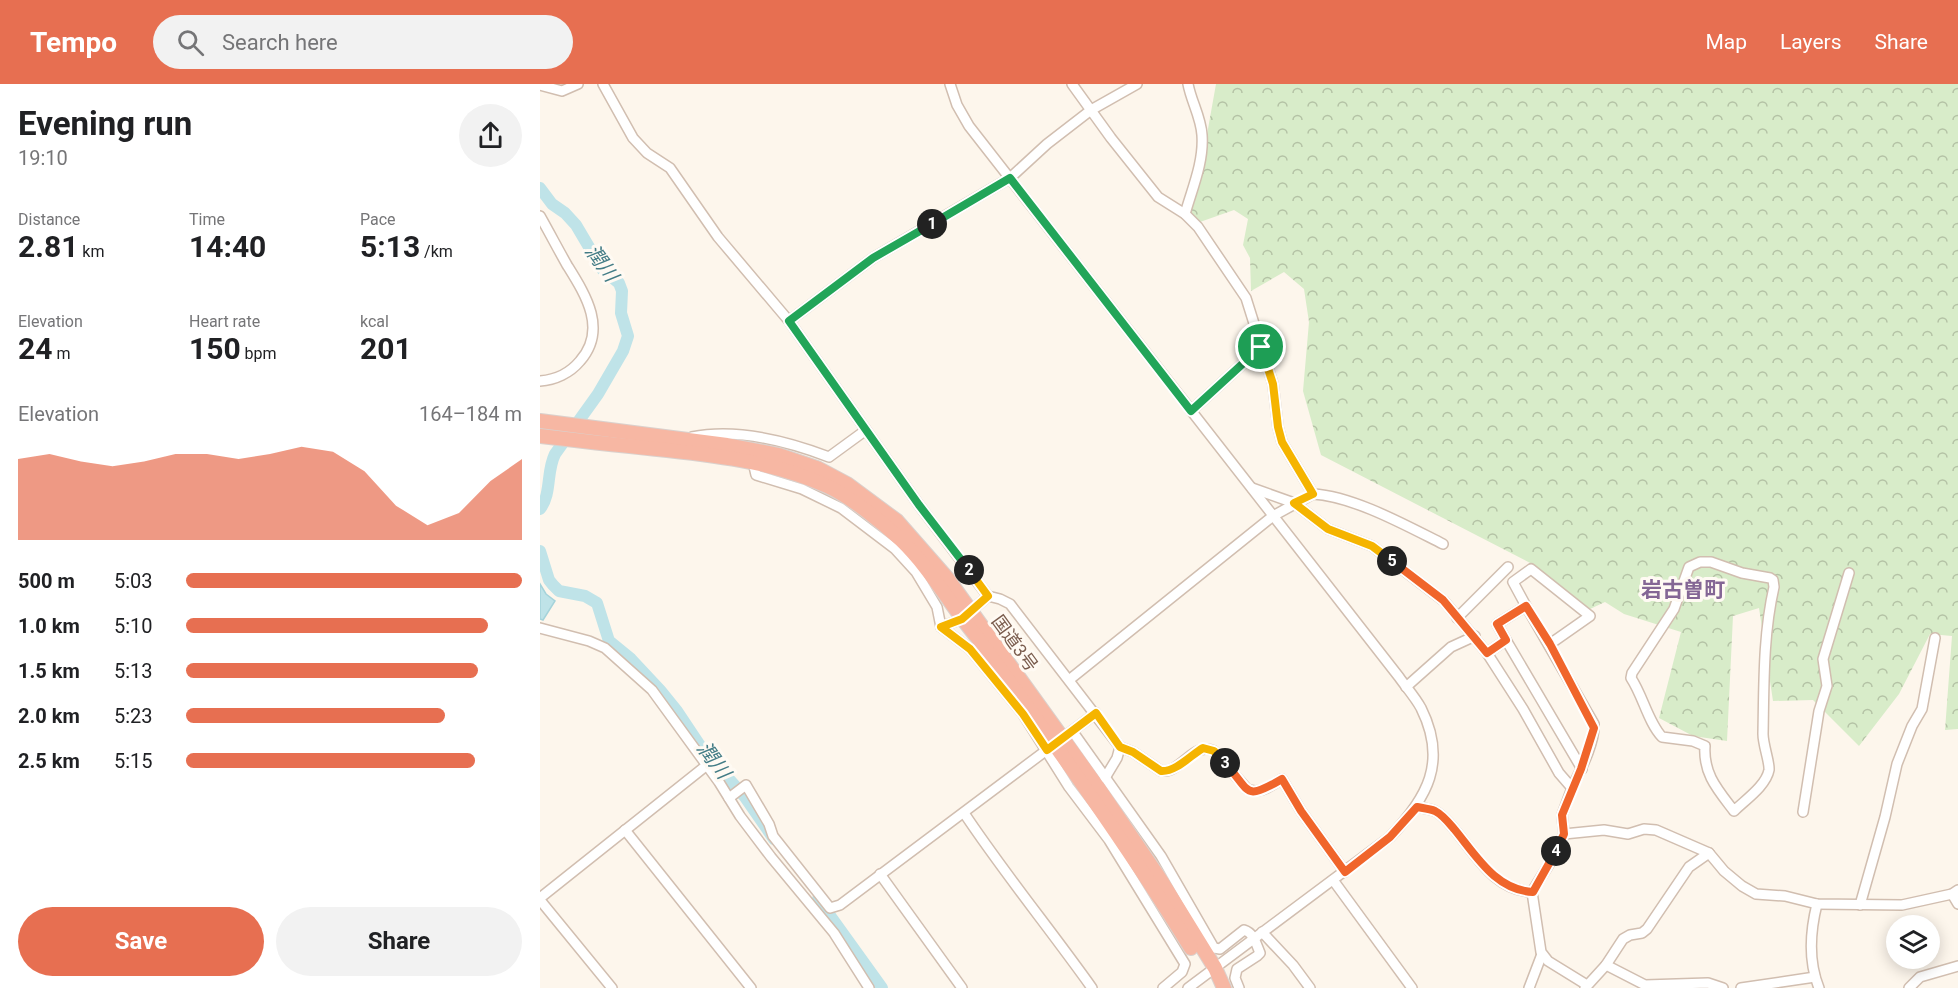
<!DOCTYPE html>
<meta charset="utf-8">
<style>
body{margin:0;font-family:Roboto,"Noto Sans JP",sans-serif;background:#f2f2f2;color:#202124;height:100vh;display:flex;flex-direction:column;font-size:22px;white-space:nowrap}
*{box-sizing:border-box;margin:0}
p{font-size:20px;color:#757577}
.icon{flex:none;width:33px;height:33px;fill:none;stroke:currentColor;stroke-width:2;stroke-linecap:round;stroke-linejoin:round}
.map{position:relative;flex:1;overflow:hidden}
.details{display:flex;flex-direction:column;background:#fff;width:540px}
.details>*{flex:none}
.fabs{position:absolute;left:1346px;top:831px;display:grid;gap:12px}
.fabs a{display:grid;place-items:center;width:54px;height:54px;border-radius:50%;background:#fff;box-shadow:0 3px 15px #0003;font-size:30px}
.pin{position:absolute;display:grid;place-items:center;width:51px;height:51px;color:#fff;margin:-26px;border:3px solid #fff;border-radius:50%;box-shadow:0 2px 6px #0007}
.km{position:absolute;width:30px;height:30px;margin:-15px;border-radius:50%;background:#222;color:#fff;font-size:16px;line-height:30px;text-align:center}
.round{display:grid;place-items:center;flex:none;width:63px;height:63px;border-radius:32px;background:#f2f2f2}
.headline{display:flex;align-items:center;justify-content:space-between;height:102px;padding:0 18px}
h1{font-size:33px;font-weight:700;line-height:45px}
.stats{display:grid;grid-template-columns:repeat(3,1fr);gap:9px;height:102px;padding:6px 18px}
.stats div{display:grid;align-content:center}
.stats b{font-size:30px;font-weight:700}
.stats small{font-size:16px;font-weight:400}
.stats p{font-size:16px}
.chart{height:168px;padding:12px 18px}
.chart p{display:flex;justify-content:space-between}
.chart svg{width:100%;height:108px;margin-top:6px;fill:#e76f51;opacity:.7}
.action{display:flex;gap:12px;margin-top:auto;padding:12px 18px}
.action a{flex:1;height:69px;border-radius:36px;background:#e76f51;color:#fff;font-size:24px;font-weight:700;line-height:69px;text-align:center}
.action a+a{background:#f2f2f2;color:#202124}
ul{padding:0 18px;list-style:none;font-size:20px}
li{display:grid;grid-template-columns:96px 72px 1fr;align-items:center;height:45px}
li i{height:15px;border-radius:8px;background:#e76f51}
header{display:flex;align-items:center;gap:36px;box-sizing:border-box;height:84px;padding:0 30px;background:#e76f51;color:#fff}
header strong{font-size:28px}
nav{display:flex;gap:33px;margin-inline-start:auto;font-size:21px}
.search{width:420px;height:54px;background:#f2f2f2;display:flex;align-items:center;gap:15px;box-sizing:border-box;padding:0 21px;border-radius:33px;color:#757577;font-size:22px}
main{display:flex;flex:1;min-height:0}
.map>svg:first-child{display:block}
.forest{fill:url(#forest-crowns)}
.water{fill:#bfe3e8;stroke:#a5d3da;stroke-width:1.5}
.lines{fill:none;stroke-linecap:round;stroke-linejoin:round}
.river{stroke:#bfe3e8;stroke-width:12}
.minor-casing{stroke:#d1beb0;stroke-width:12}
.highway-casing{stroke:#dad1cd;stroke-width:16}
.minor{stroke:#fff;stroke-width:9}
.highway{stroke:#f7b7a3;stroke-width:14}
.split-1-casing{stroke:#fff;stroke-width:12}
.split-2-casing{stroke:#fff;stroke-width:12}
.split-3-casing{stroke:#fff;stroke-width:12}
.split-4-casing{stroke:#fff;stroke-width:12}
.split-5-casing{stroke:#fff;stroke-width:12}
.split-6-casing{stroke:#fff;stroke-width:12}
.split-1{stroke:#22a559;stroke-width:8}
.split-2{stroke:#22a559;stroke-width:8}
.split-3{stroke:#f5b400;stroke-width:8}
.split-4{stroke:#f0652b;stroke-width:8}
.split-5{stroke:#f0652b;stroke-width:8}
.split-6{stroke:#f5b400;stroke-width:8}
.labels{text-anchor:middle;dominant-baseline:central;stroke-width:6;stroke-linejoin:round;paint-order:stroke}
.street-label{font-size:18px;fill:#7a5c4d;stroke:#fffaf3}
.water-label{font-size:20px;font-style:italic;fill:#437c86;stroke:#fffaf3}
.quarter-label{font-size:21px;font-weight:bold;fill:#846695;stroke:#fffaf3}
</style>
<header>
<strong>Tempo</strong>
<div class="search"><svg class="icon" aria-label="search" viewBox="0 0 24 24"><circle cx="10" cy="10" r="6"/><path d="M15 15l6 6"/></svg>Search here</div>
<nav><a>Map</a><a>Layers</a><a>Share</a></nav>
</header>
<main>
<section class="details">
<div class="headline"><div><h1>Evening run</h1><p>19:10</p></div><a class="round"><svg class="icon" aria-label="share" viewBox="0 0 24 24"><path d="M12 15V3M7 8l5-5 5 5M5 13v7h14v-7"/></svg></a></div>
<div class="stats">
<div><p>Distance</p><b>2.81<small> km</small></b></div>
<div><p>Time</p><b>14:40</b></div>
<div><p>Pace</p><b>5:13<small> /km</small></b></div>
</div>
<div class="stats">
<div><p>Elevation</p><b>24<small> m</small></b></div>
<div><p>Heart rate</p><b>150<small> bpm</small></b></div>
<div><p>kcal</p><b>201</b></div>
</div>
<div class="chart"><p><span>Elevation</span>164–184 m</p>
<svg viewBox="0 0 160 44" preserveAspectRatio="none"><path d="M0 44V11L10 9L20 12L30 14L40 12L50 9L60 9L70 11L80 9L90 6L100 8L110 16L120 30L130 38L140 33L150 20L160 11V44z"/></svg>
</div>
<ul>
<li><b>500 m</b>5:03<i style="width:100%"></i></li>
<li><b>1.0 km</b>5:10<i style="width:90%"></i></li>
<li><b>1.5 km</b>5:13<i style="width:87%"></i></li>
<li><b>2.0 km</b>5:23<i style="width:77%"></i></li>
<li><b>2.5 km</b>5:15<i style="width:86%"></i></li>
</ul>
<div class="action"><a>Save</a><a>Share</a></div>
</section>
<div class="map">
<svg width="1418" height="904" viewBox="0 0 1418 904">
<defs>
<pattern id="forest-crowns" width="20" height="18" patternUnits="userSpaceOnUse" patternTransform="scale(1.5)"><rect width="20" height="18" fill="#d8ecc9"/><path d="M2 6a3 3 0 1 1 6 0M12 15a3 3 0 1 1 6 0" fill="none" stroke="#b4c2a5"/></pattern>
</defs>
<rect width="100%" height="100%" fill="#fdf6ec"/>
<!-- forest -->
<path class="forest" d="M676 0H1418V645L1405 646 1412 552 1390 550 1359 610 1319 662 1273 616 1233 617 1219 524 1193 532 1187 657 1153 652 1119 634 1141 548 1084 530 1065 518 1050 525 994 481 781 371 763 307 769 238 764 205 744 188 711 207 710 174 703 161 708 135 694 126 660 138 650 129 661 84Z"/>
<!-- water -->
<path class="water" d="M0 500 6 510 15 517 3 536 0 535Z"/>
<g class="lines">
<!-- river -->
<g class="river">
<path d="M0 104 12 120 25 129 36 141 62 185 79 199 82 207 81 229 88 252 83 267 58 310 15 370C6 388 12 409 0 425"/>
<path d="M0 467 9 496 13 501 19 507 45 512 57 519 69 557 91 575 120 606 137 627 163 666 205 713 234 755"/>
<path d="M278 815 342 904"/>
</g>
<defs>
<g id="minor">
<path d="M63 0 93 54 107 69 130 84 178 153 249 237 379 421 448 512 460 515 470 520 580 663 593 668 621 687C642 689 653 657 674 667L707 705C720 711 730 702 742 695L761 727 805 788"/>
<path d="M410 0 417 21 429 42 859 593C866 603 875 613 881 624 908 678 887 714 850 753L648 904"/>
<path d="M0 1 22 7 38 0"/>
<path d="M645 130C652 105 664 78 662 51 661 33 651 17 648 0"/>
<path d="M0 132C9 148 18 165 27 181 45 210 68 245 40 277 30 289 15 296 0 297"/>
<path d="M249 237 333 174 470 94 507 60 551 26 597 0"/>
<path d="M651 327 721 263"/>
<path d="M152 353C197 344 247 357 289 373L326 346"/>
<path d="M213 378 216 391 262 405 301 424 355 465 376 488 397 523 401 543 430 565 483 630 529 703 569 756 645 880 642 888 623 904"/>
<path d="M712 404 754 419 788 445 832 462 904 517 947 569 983 625 1019 689 1032 704 1022 731 1024 750 1011 777 992 808 1001 868 1008 877 1047 901"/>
<path d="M773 410C813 412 867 442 903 460"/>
<path d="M1160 478H1171L1202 489 1230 494 1233 496 1234 503C1223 551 1224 600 1223 650 1223 661 1230 679 1229 686 1226 702 1205 716 1194 727 1178 706 1163 690 1165 662L1153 657 1122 653C1108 638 1103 612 1091 594L1092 589 1134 525 1149 483Z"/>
<path d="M986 522 973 498 991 485 1050 532 1010 560"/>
<path d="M917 534 968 483"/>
<path d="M401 543 422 535 448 512"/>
<path d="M0 544 49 557 65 564 112 606 179 698 200 732 231 773 294 849 329 904"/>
<path d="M966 556 1042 685"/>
<path d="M947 569 966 556 957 540 986 522 1054 640C1055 659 1040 687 1032 704"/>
<path d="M529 596 733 432 773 410 742 358 738 343 733 300 706 214 658 143 645 130 618 113 571 54 532 0"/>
<path d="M866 603 911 563 935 552"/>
<path d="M533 648 621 772 674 864 680 865 704 846C714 849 716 860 720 869L717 872 697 885 695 894 699 904"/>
<path d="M565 694 577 674 580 663"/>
<path d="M189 714 206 701 229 740 233 752 290 824 300 821 556 629"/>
<path d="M877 723C882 724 890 725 895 727 903 731 909 739 915 746 937 773 955 806 992 808"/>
<path d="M1263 728 1279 627 1287 602 1283 575 1309 489"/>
<path d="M424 729C464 789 510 845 552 904"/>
<path d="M85 746 211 904"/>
<path d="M1024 750 1064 746 1088 750 1104 745 1116 746 1169 769 1184 787 1202 802 1216 810 1245 812 1277 820 1362 821 1412 810 1418 806"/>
<path d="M340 790 422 904"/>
<path d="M793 796 872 904"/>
<path d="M1412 810 1418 820"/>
<path d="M0 814 167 681"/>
<path d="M0 816 72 904"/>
<path d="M1277 820C1270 848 1268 877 1279 904"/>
<path d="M1320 821 1345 733 1357 680 1372 642 1382 625 1395 554"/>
<path d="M722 848 753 881 770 904"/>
<path d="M1066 881 1105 901 1168 899 1183 904"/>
<path d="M989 904 1002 870"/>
<path d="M1045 904 1066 881 1083 855 1090 851 1102 849 1107 845 1149 783 1169 769"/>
<path d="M1201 904 1275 893"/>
<path d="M1369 904 1380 893 1418 882"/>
</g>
<g id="highway">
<path d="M0 337 187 361 239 371 277 384 307 400 357 437 407 494 557 702 622 798 675 884 684 904"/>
<path d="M0 352C42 357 85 362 127 366 182 372 237 379 287 402 311 413 342 438 361 456 391 485 411 522 437 553 511 655 585 757 651 864"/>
</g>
</defs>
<!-- minor casing -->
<use href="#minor" class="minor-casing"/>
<!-- highway casing -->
<use href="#highway" class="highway-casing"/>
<!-- minor -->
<use href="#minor" class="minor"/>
<!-- highway -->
<use href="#highway" class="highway"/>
</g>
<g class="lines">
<defs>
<path id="split-1" d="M392 140 470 94 651 327 721 263"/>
<path id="split-2" d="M392 140 333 174 249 237 379 421 429 486"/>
<path id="split-3" d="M429 486 448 512 422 535 401 543 430 565 483 630 507 666 556 629 580 663 593 668 621 687C636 688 651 671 663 664L674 667 685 679"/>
<path id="split-4" d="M685 679C711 707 703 718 742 695L761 727 805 788 850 753 877 723C882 724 890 725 895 727 903 731 909 739 915 746 937 773 956 806 993 808L1016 767"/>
<path id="split-5" d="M852 477 903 516 947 569 966 556 957 540 986 522 1010 560 1054 644 1041 685 1022 731 1024 750 1016 767"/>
<path id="split-6" d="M721 263 733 300 738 343 742 358 773 410 754 419 788 445 832 462 852 477"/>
</defs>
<!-- split-1 casing -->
<use href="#split-1" class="split-1-casing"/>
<!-- split-2 casing -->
<use href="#split-2" class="split-2-casing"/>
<!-- split-3 casing -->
<use href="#split-3" class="split-3-casing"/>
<!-- split-4 casing -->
<use href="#split-4" class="split-4-casing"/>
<!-- split-5 casing -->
<use href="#split-5" class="split-5-casing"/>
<!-- split-6 casing -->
<use href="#split-6" class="split-6-casing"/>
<!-- split-1 -->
<use href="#split-1" class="split-1"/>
<!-- split-2 -->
<use href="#split-2" class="split-2"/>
<!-- split-3 -->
<use href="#split-3" class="split-3"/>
<!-- split-4 -->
<use href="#split-4" class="split-4"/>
<!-- split-5 -->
<use href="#split-5" class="split-5"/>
<!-- split-6 -->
<use href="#split-6" class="split-6"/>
</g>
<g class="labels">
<!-- street labels -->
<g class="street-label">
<text transform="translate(475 559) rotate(54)">国道3号</text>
</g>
<!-- water labels -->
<g class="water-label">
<text transform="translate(62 179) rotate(54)">潤川</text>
<text transform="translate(174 676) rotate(53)">潤川</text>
</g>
<!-- quarter labels -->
<g class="quarter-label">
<text x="1143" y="506">岩古曽町</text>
</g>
</g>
</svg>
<div class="fabs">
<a><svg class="icon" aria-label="layers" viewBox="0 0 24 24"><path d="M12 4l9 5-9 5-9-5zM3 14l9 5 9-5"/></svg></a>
</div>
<div class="pin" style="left:721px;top:263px;background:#1e9e55"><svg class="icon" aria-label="arrive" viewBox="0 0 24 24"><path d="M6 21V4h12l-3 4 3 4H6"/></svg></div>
<b class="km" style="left:392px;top:140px">1</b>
<b class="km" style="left:429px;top:486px">2</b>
<b class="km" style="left:685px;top:679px">3</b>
<b class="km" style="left:1016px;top:767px">4</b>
<b class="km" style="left:852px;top:477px">5</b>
</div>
</main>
